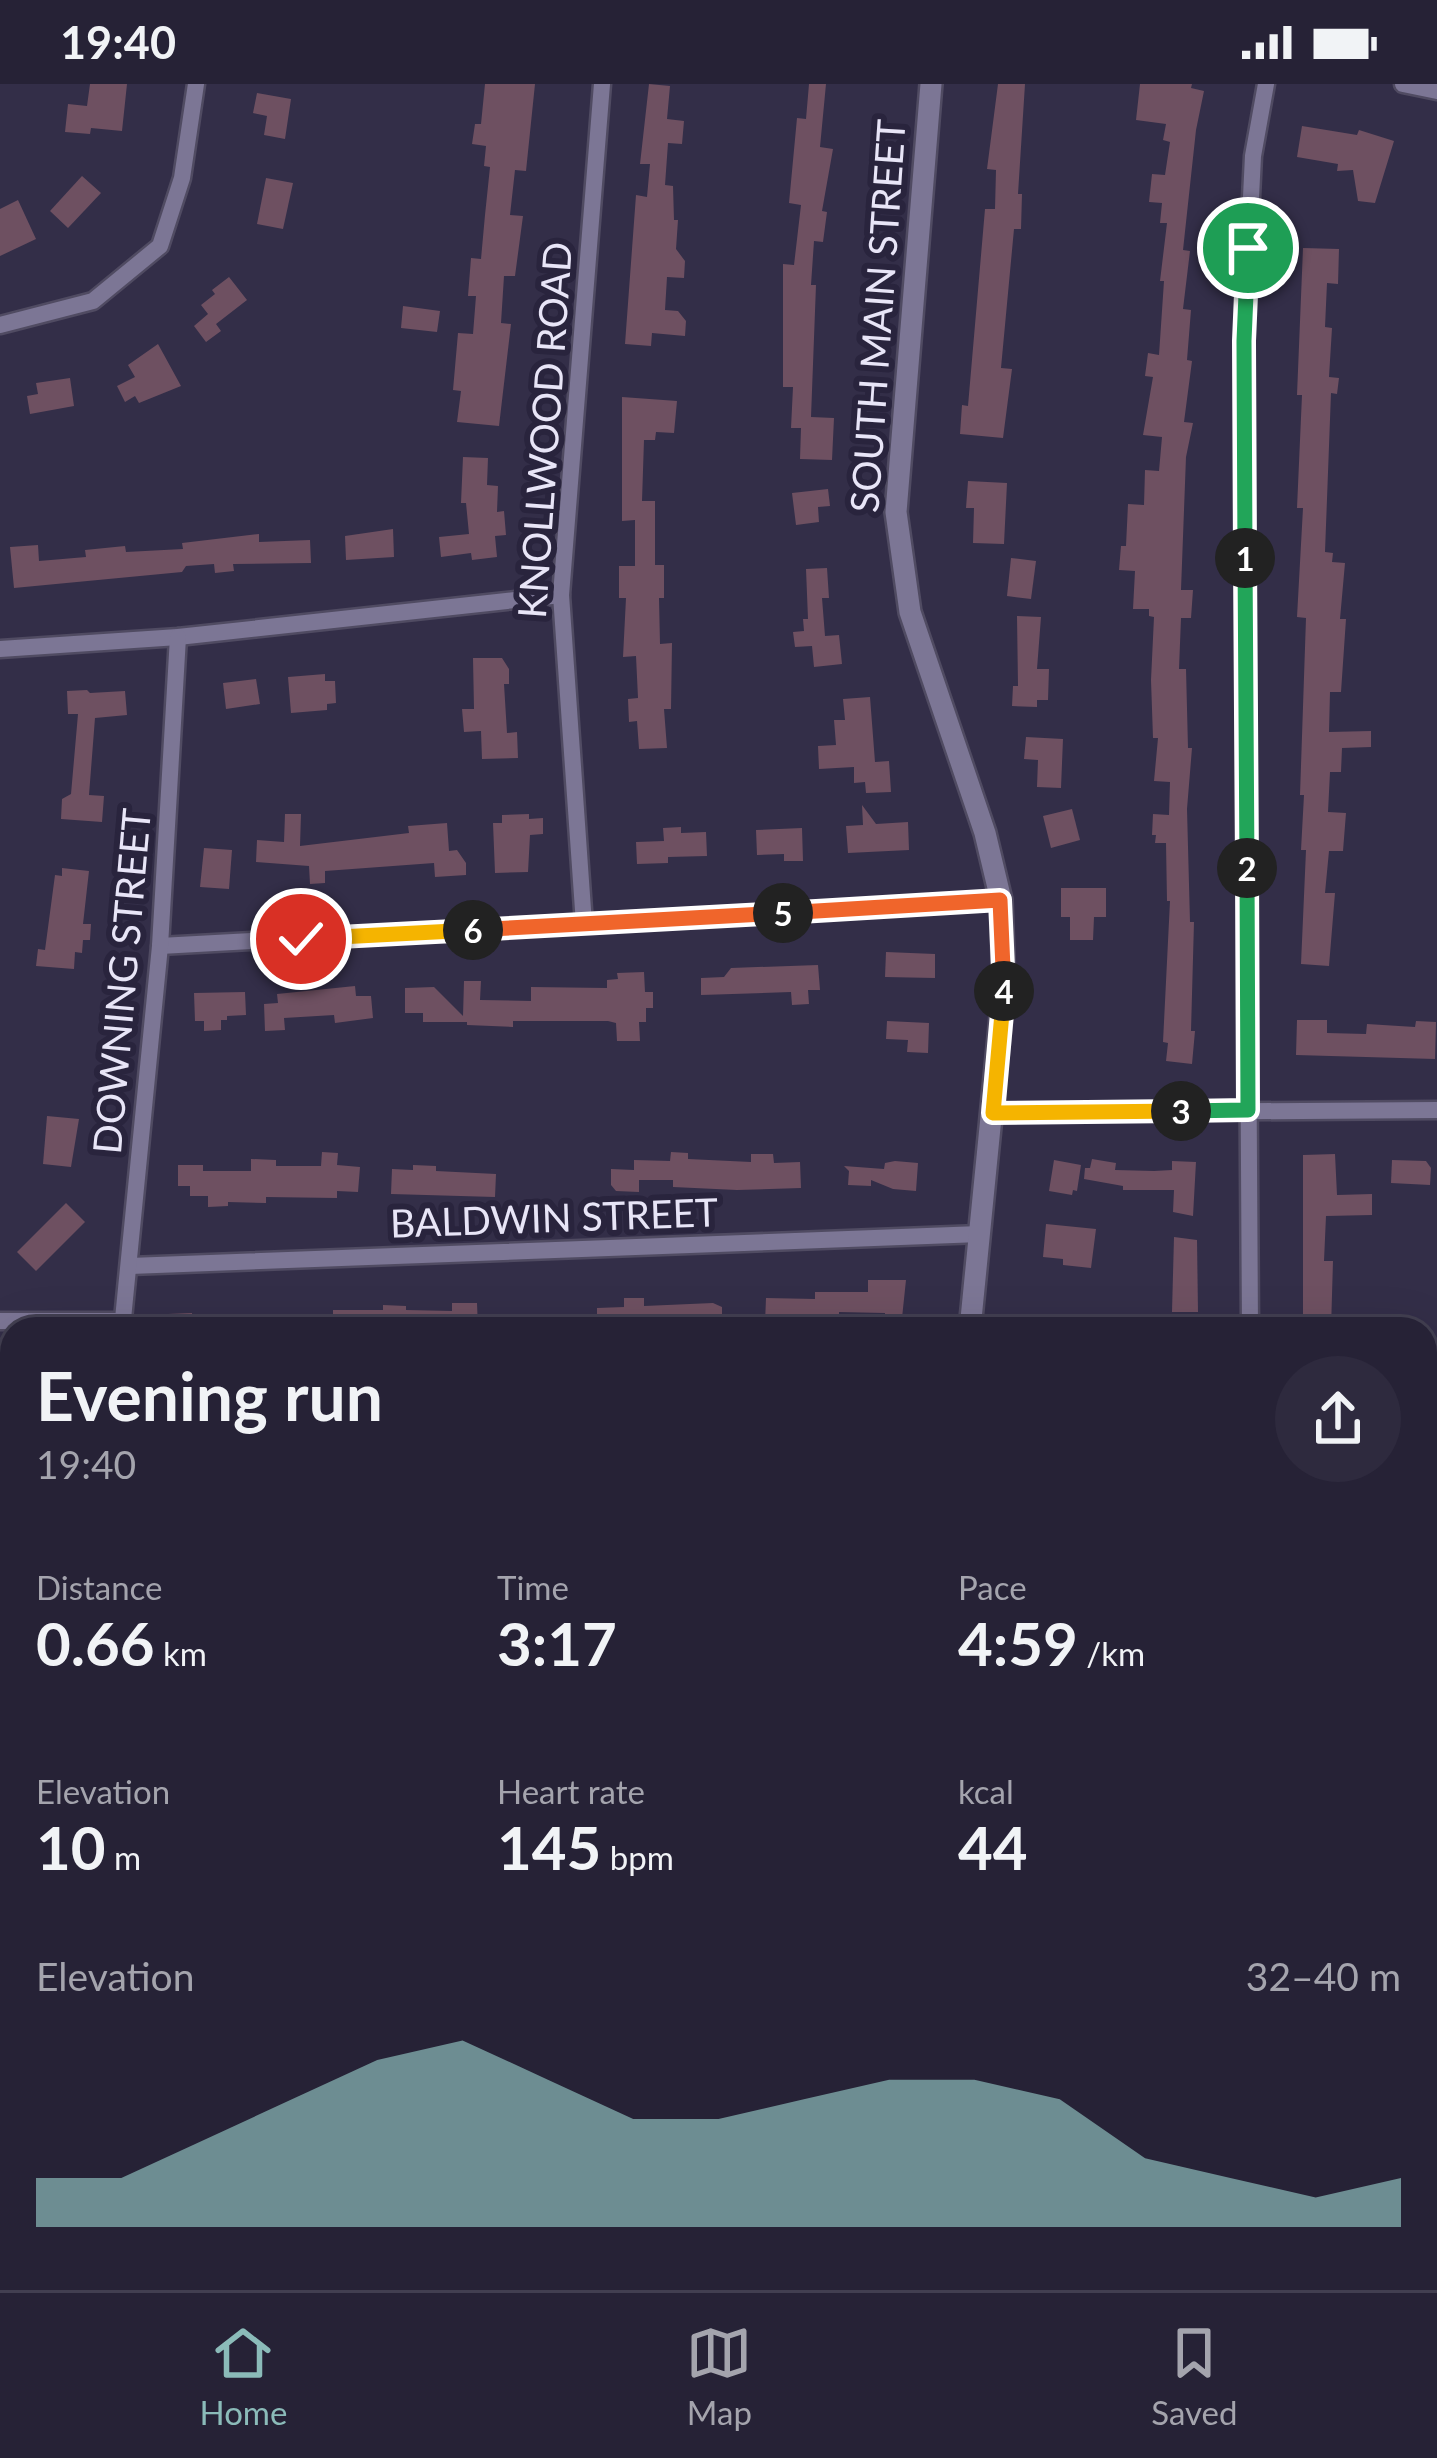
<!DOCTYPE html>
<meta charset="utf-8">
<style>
body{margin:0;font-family:Lato,sans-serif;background:#2e2a3e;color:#f1f3f6;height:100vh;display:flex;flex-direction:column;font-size:45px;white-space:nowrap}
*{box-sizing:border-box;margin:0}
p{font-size:39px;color:#a4a4ad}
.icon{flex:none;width:66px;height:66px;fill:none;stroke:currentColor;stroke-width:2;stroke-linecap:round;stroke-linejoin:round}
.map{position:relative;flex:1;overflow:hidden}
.details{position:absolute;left:0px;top:1233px;width:1437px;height:975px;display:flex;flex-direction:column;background:#262236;border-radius:36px 36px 0 0;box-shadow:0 12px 48px #0002,0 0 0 3px #423f51}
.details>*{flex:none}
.pin{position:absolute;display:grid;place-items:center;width:102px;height:102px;color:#fff;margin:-51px;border:6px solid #fff;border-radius:50%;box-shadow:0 3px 12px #0007}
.km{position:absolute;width:60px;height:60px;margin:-30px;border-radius:50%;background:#222;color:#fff;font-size:33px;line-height:60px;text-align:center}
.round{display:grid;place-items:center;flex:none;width:126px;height:126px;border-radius:63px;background:#2e2a3e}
.summary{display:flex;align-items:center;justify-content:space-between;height:204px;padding:0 36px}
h1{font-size:66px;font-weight:700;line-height:90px}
.stats{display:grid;grid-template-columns:repeat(3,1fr);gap:18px;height:204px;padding:12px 36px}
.stats div{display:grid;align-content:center}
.stats b{font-size:60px;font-weight:700}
.stats small{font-size:33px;font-weight:400}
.stats p{font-size:33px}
.chart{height:336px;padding:24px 36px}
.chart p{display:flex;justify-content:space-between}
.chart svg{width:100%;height:216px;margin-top:12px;fill:#8bbbb9;opacity:.7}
.status{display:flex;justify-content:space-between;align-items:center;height:84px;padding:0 60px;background:#262236;direction:ltr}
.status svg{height:33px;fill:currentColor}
.menu{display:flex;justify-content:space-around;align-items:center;height:168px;border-top:3px solid #423f51;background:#262236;font-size:33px;color:#a4a4ad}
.menu a{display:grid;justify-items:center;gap:6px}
.menu .on{color:#8bbbb9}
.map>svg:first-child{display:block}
.green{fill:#266432}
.building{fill:#6e5061}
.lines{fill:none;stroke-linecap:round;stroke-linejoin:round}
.minor-casing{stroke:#504b62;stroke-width:21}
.tertiary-casing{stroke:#504b62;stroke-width:26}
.minor{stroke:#7c7695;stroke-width:16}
.tertiary{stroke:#7c7695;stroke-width:21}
.split-1-casing{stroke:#fff;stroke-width:24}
.split-2-casing{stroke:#fff;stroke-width:24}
.split-3-casing{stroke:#fff;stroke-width:24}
.split-4-casing{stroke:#fff;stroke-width:24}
.split-5-casing{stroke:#fff;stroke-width:24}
.split-6-casing{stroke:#fff;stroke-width:24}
.split-7-casing{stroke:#fff;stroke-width:24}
.split-1{stroke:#22a559;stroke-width:15}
.split-2{stroke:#22a559;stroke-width:15}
.split-3{stroke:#22a559;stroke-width:15}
.split-4{stroke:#f5b400;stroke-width:15}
.split-5{stroke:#f0652b;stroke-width:15}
.split-6{stroke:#f0652b;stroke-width:15}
.split-7{stroke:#f5b400;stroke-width:15}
.labels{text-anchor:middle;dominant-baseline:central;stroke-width:12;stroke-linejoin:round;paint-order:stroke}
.street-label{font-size:39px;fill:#e8e5f7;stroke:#29243d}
</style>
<div class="status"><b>19:40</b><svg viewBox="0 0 49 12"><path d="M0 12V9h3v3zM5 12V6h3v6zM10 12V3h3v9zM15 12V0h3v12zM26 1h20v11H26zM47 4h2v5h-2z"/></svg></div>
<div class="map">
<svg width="1437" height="2206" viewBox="0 0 1437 2206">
<rect width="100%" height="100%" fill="#332e48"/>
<!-- green -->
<g class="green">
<path d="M1425 1604H1437V1793L1425 1791Z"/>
<path d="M0 2069V2098L12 2135V2196H285L278 2206H0Z"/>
</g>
<!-- building -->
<g class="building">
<path d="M90 0H127L122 47 91 44 90 50 65 48 68 20 87 22Z"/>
<path d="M485 0H535L526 87 515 86 510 131 523 132 515 192H504L501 239 511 240 499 342 457 338 461 307 453 306 458 249 473 250 476 212H468L471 174 481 175 485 131 490 83 484 82 486 62 472 60 475 40H481Z"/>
<path d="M649 0 670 2 667 35 684 37 682 60 668 59 665 101 673 102 674 136H678L676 165 685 177 684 194 667 193 665 226 678 227 686 237 685 252 652 249 651 262 625 260 636 111 647 113 650 80H640Z"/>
<path d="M809 0H826L820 63 833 65 822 127 827 128 823 158 814 157 811 201H816L811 333 834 334 832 376 800 375 801 344H791L793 303H783V180L794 181 801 121 789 119 797 34 806 35Z"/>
<path d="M998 0H1025L1018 110H1022L1021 145H1014L1001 284 1012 285 1003 354 960 350 962 321 968 322 985 125H995L996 86 987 85Z"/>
<path d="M1140 0H1192L1191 4 1204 7 1196 46 1183 166 1190 167 1183 225 1191 226 1187 276 1192 277 1184 338 1193 339 1186 373 1181 506H1193L1191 534H1181L1179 585H1186L1188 664H1192L1187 725 1190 838H1194L1191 947H1195L1192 980 1166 977 1168 959 1163 958 1170 817H1167L1166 759H1155L1156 751H1152L1153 730 1169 731 1170 698 1154 697 1158 654H1153L1151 596 1154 533 1149 532V525H1133L1135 487 1119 486 1121 462H1126L1128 420 1144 421 1145 386 1159 387 1162 353 1143 351 1153 293 1145 292 1148 269 1159 271 1164 197H1160L1167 139H1160L1162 119 1149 118 1152 90 1165 91 1170 58 1163 56 1166 40 1136 36Z"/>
<path d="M257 9 291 15 285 55 264 51 267 32 253 29Z"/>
<path d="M1302 42 1357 51 1359 46 1394 57 1375 119 1358 117 1353 86 1337 87 1338 80 1297 73Z"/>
<path d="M82 92 101 109 68 144 50 127Z"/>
<path d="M266 94 293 99 283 145 257 140Z"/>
<path d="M18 116 36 155 0 172V125Z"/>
<path d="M1303 164 1339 165 1338 200 1327 199 1325 243 1332 244 1329 293 1339 294 1337 310 1331 309 1325 468 1333 469 1332 478 1345 479 1340 535H1346L1341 608H1330L1329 648 1371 647V663L1342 664 1341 688H1330L1328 728 1346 729 1343 767H1329L1325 809H1335L1329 882 1301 880 1306 766H1301L1304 711H1300L1306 534 1297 533 1303 424H1297L1302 311H1297Z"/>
<path d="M229 193 247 216 216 240 221 247 206 258 194 242 208 230 201 221 215 210 212 206Z"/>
<path d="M403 222 440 227 437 248 401 244Z"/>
<path d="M158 260 181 302 139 319 135 312 125 318 117 302 135 293 128 281Z"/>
<path d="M70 294 74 322 30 330 27 312 38 310 36 299Z"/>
<path d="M622 313 677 317 674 349 656 348 655 356H644L642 417H655V481H664V514H659L660 560 672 559 671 625H664L667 664 639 665 637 637 629 638 628 615 638 614 636 572 623 573 626 514H619V482H635V436L622 437Z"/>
<path d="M463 373 488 374 487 401 498 402 497 428 504 427 506 451 495 452 497 473 472 476 471 469 441 473 439 453 469 450 466 419H461Z"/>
<path d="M968 397 1007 399 1004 460 973 459 974 424H966Z"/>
<path d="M828 405 830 422 818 423 819 438 796 441 792 409Z"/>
<path d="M393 445 394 473 346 476 345 452Z"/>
<path d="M259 450V458L310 456 311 479 233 480 234 487 215 489 214 480 186 482 182 488 14 504 10 463 38 461 39 477 86 473 85 466 125 462 126 468 183 465 182 459Z"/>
<path d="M1011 474 1036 477 1031 515 1007 512Z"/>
<path d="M827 484 829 514H822L825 552 839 551 842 580 814 583 812 562 795 563 793 548 804 547 803 535H808L806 485Z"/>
<path d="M1017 532 1041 533 1037 585H1049L1048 616H1037V623L1012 622 1013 602H1018Z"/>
<path d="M473 574H502L509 585V600H504L507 649 517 648 518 674 482 675 481 647 464 648 462 625H474Z"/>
<path d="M325 590V597H335L336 619 327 620V626L291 629 288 593Z"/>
<path d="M256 595 260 620 226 625 223 599Z"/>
<path d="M87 606 90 609 125 607 127 631 95 634 89 711 104 712 102 738 61 735 62 715 71 710 78 630H68L67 607Z"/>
<path d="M870 613 875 678 889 677 891 708 866 709 865 698 854 699V683L819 685 818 662 836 661 834 636H845L843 615Z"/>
<path d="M1026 653 1063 655 1061 704 1037 703 1038 676 1024 675Z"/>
<path d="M862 721 876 740 908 738 909 766 848 769 846 742 863 741Z"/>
<path d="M1072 725 1080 756 1051 764 1043 732Z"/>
<path d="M285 730H301L300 762 409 749 408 742 447 739 449 767 457 766 466 779V791L435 793 434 779 325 787V799L310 800 309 782 256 778 257 756 284 758Z"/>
<path d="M529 730V735L543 734V750L530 751 528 788 495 789 493 739H502V731Z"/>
<path d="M681 743V749L706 748 707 772 668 773V779L637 780 636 758 664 757 663 744Z"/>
<path d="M802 744 803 777H784V770L757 771 756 746Z"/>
<path d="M204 764 232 766 229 805 200 803Z"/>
<path d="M62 784 89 787 83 840H91L90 856H83L82 869 75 868 74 885 36 882 38 865 45 866 55 791 62 792Z"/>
<path d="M1061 804H1106V833H1094L1093 856H1070V833H1061Z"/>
<path d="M886 868 935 870V894L885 893Z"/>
<path d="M818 881 820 906H808L809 920 792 921 791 908 701 911V894L724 893 731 884Z"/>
<path d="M644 888 645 908H653V924H646V938H639L640 957H617L616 939 608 937H513V943L467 941V938H423V929H405V904L434 903 463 932 464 897H481L480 916 531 917V903L607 904V896L618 895 617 889Z"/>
<path d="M355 902 356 912H371L373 934 335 939 334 931 284 934 285 946 265 947 264 920 278 919 277 910Z"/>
<path d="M245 908 246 931 227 932V936H221V946L204 947V937H195L194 909Z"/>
<path d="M1297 936H1327V949L1366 950 1367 940 1415 943 1416 937 1436 938 1435 975 1296 971Z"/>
<path d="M887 937 929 939 928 969 907 968 908 956 886 955Z"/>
<path d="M47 1032 79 1035 71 1083 43 1080Z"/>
<path d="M322 1068 338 1069 337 1081 360 1083 358 1108 337 1107V1114L266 1113V1119L228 1118V1122L208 1123V1112H190V1102H178V1081H203V1087H251V1075L276 1076V1082H321Z"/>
<path d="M671 1068 688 1069V1075L751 1078V1070H773L774 1079 800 1078 801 1104 737 1106 673 1103V1096H639V1108L616 1107 611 1101V1085L634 1086V1076L670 1077Z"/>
<path d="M1335 1070 1337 1111 1372 1110V1131L1326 1132 1324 1177H1333L1331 1245H1303V1071Z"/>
<path d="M1092 1075 1116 1079 1115 1086 1154 1087 1172 1086V1077L1196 1078 1193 1132 1173 1128 1174 1106H1123V1102L1084 1095 1085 1084H1090Z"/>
<path d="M1054 1076 1081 1081 1077 1107 1073 1106 1072 1111 1049 1107Z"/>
<path d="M1392 1076 1426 1077 1431 1084 1430 1101 1391 1099Z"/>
<path d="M895 1077 918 1079 916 1107 893 1105 871 1096V1102L848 1101 849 1087 844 1082 884 1085 885 1079Z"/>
<path d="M413 1081 436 1082V1087L496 1090 495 1113 391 1110 392 1085 413 1086Z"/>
<path d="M66 1119 85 1138 36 1187 17 1168Z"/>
<path d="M1046 1140 1096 1145 1091 1184 1063 1181V1175L1043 1173Z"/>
<path d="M1174 1153 1197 1156 1198 1228H1172Z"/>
<path d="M868 1196H906L902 1234H885V1229L839 1228V1245L765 1239 766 1214 815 1215V1208H868Z"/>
<path d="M624 1214H644V1222L713 1219 722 1223V1245H597V1224L624 1223Z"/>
<path d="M452 1219H477L478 1245H333V1226H383V1221L406 1222V1226L452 1227Z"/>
<path d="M192 1229 193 1245H144V1231Z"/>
</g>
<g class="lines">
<defs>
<g id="minor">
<path d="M1403 0 1437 7"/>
<path d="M0 241 93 217 160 162 182 94 196 0"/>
<path d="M0 565 178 553 561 511"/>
<path d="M584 840 561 511 602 0"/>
<path d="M160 862 1001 816"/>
<path d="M993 1029 1437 1026"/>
<path d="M130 1182 980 1150"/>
<path d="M0 1237H122"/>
<path d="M122 1245 160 862 178 553"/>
<path d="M1250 1245 1244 257 1253 72 1266 0"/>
<path d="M0 1500H12"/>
<path d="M0 1812H12"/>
<path d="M1425 1826 1437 1839"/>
</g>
<g id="tertiary">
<path d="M931 0 896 428 910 528 985 749 1001 816 1004 902 970 1245"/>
<path d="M867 2206 868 2196"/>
</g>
</defs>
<!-- minor casing -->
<use href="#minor" class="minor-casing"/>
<!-- tertiary casing -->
<use href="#tertiary" class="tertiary-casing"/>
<!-- minor -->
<use href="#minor" class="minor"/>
<!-- tertiary -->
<use href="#tertiary" class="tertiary"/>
</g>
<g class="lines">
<defs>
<path id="split-1" d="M1245 474 1244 257 1248 164"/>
<path id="split-2" d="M1245 474 1247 784"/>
<path id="split-3" d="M1181 1027 1248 1026 1247 784"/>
<path id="split-4" d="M1004 907 993 1029 1181 1027"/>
<path id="split-5" d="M783 829 1000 816 1004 907"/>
<path id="split-6" d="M473 846 783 829"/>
<path id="split-7" d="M301 855 473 846"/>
</defs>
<!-- split-1 casing -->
<use href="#split-1" class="split-1-casing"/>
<!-- split-2 casing -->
<use href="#split-2" class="split-2-casing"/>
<!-- split-3 casing -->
<use href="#split-3" class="split-3-casing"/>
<!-- split-4 casing -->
<use href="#split-4" class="split-4-casing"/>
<!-- split-5 casing -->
<use href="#split-5" class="split-5-casing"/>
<!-- split-6 casing -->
<use href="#split-6" class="split-6-casing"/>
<!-- split-7 casing -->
<use href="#split-7" class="split-7-casing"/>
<!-- split-1 -->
<use href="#split-1" class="split-1"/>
<!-- split-2 -->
<use href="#split-2" class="split-2"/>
<!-- split-3 -->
<use href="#split-3" class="split-3"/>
<!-- split-4 -->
<use href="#split-4" class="split-4"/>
<!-- split-5 -->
<use href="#split-5" class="split-5"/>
<!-- split-6 -->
<use href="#split-6" class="split-6"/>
<!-- split-7 -->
<use href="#split-7" class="split-7"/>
</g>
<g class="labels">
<!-- street labels -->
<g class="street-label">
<text transform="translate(877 232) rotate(-86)">SOUTH MAIN STREET</text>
<text transform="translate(544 346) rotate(-86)">KNOLLWOOD ROAD</text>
<text transform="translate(121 897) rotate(-85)">DOWNING STREET</text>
<text transform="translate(554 1133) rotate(-2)">BALDWIN STREET</text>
</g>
</g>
</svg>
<div class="pin" style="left:1248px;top:164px;background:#1e9e55"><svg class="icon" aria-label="arrive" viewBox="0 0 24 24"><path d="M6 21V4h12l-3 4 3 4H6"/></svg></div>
<div class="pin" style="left:301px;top:855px;background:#d93025"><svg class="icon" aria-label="check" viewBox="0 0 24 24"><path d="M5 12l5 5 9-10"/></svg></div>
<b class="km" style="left:1245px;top:474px">1</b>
<b class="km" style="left:1247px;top:784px">2</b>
<b class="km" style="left:1181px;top:1027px">3</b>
<b class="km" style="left:1004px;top:907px">4</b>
<b class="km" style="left:783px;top:829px">5</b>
<b class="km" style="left:473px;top:846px">6</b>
<section class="details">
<div class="summary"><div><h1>Evening run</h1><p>19:40</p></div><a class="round"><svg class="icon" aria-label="share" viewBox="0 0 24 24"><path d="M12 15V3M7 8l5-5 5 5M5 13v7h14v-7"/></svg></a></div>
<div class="stats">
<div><p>Distance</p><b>0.66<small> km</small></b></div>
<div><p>Time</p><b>3:17</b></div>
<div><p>Pace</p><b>4:59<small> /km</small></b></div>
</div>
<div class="stats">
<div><p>Elevation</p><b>10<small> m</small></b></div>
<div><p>Heart rate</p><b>145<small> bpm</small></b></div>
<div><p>kcal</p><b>44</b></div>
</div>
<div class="chart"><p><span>Elevation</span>32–40 m</p>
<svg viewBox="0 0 160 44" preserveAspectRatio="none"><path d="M0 44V34L10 34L20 26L30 18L40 10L50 6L60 14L70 22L80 22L90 18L100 14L110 14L120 18L130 30L140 34L150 38L160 34V44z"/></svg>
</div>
</section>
</div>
<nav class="menu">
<a class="on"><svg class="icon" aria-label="home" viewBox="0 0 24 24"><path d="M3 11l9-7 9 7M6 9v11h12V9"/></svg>Home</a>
<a><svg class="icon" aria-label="map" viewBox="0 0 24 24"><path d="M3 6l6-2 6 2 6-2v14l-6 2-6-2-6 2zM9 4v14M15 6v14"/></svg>Map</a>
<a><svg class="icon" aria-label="saved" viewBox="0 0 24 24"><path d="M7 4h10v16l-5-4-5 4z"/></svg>Saved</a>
</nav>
